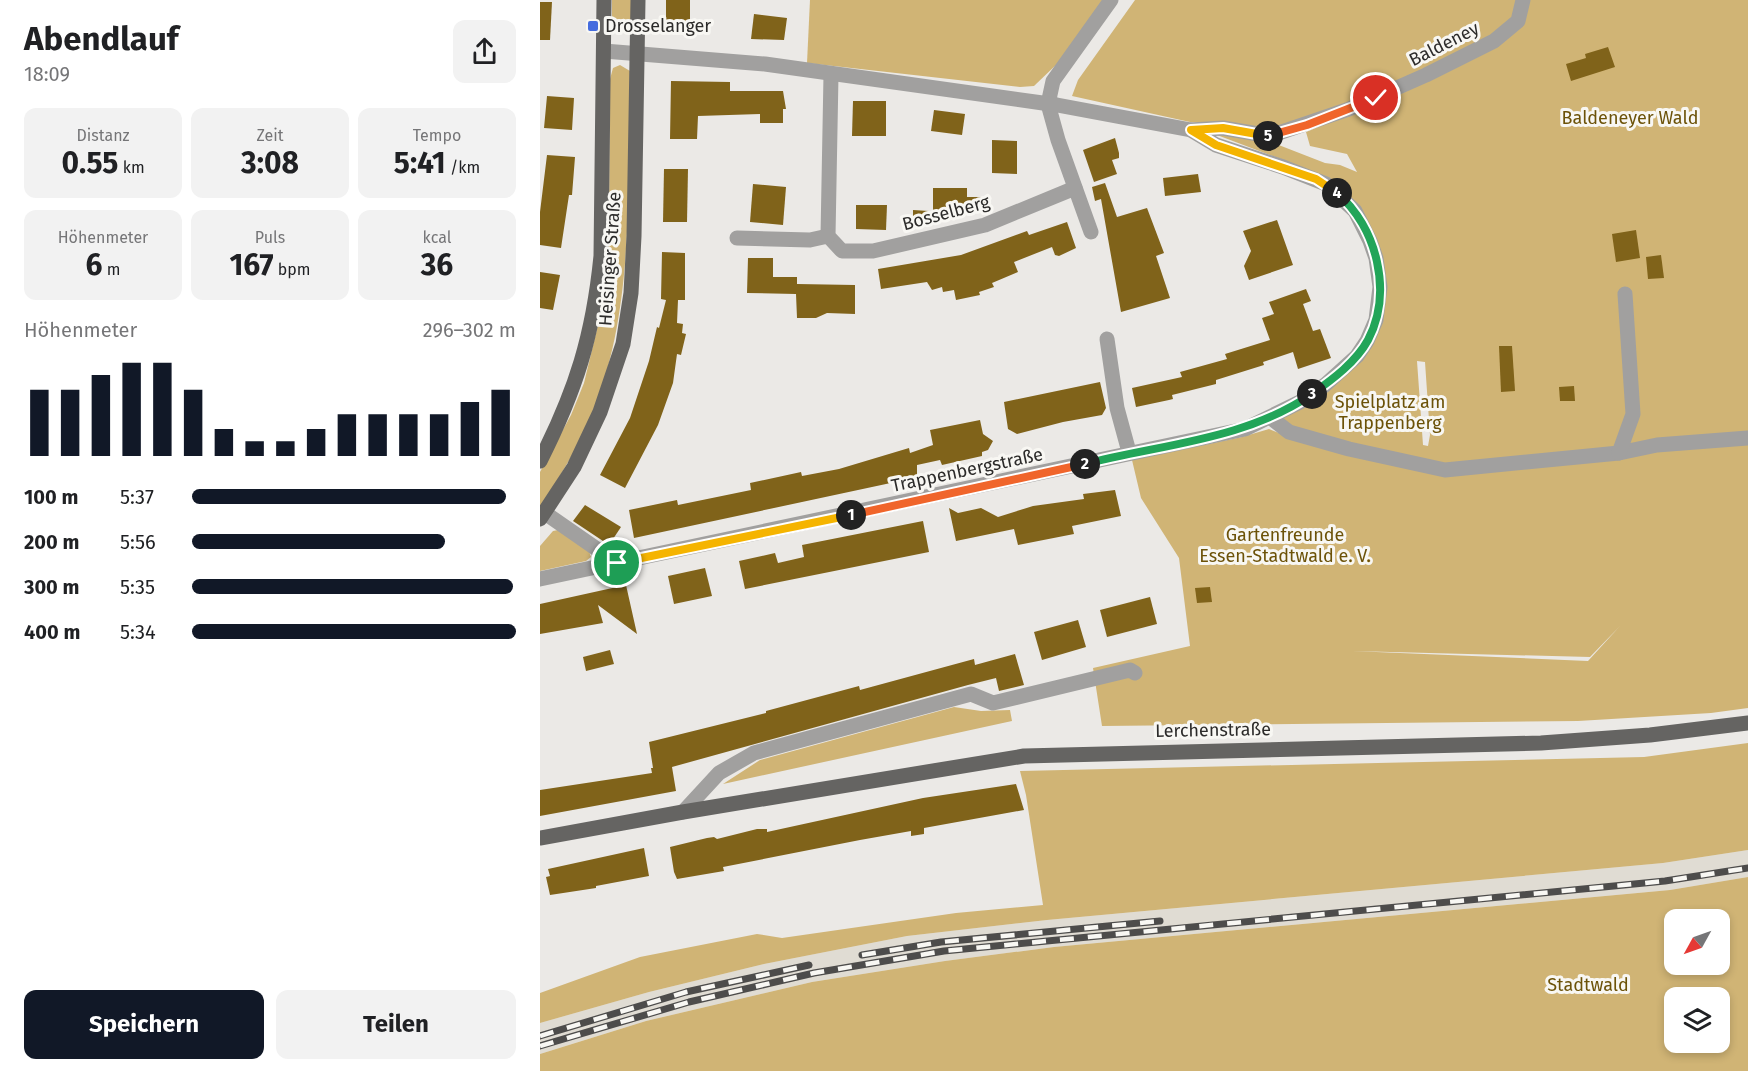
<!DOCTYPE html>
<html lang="de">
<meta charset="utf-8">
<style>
body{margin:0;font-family:"Fira Sans",sans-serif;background:#f2f2f2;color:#202124;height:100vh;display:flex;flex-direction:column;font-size:22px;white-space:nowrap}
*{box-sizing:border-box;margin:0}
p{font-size:20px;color:#757577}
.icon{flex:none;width:33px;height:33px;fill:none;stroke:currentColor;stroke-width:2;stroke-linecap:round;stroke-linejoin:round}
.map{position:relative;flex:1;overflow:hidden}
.drawer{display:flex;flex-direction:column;background:#fff;width:540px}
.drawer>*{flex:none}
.needle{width:39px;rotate:230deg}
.controls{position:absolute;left:1124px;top:909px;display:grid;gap:12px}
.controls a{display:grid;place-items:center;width:66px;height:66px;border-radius:12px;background:#fff;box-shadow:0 3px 9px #0003;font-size:30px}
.pin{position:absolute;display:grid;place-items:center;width:51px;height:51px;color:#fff;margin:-26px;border:3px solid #fff;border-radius:50%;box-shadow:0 2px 6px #0007}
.km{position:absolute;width:30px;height:30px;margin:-15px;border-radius:50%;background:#222;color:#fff;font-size:16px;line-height:30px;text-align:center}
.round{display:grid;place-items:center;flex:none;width:63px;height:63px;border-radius:12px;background:#f2f2f2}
.headline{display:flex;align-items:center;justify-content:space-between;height:102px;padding:0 24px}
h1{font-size:33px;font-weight:700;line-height:45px}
.metrics{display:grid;grid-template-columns:repeat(3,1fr);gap:9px;height:102px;padding:6px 24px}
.metrics div{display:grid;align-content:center;border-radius:12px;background:#f2f2f2;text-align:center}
.metrics b{font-size:30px;font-weight:700}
.metrics small{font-size:16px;font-weight:400}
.metrics p{font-size:16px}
.chart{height:168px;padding:12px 24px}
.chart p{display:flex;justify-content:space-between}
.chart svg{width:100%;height:108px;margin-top:6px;stroke:#111827;stroke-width:6}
.cta{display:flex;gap:12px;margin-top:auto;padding:12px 24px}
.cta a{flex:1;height:69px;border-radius:12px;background:#111827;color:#fff;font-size:24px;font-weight:700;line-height:69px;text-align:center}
.cta a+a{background:#f2f2f2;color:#202124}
ul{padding:0 24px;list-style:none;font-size:20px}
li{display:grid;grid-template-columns:96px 72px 1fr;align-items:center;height:45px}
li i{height:15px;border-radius:8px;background:#111827}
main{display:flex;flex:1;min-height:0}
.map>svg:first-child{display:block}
.built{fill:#e0dcd3}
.green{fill:#d0b475;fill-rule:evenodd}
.building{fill:#80631a}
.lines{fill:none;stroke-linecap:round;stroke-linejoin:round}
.minor{stroke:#a1a09f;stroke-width:15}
.major{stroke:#656462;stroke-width:15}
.rail-casing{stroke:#4d4c4b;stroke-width:7}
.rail{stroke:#f8f7f3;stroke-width:4.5;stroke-dasharray:14;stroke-linecap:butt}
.split-1-casing{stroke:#fff;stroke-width:12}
.split-2-casing{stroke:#fff;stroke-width:12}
.split-3-casing{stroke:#fff;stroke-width:12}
.split-4-casing{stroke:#fff;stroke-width:12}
.split-5-casing{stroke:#fff;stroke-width:12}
.split-6-casing{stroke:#fff;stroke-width:12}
.split-1{stroke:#f5b400;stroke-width:8}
.split-2{stroke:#f0652b;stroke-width:8}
.split-3{stroke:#22a559;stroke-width:8}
.split-4{stroke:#22a559;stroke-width:8}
.split-5{stroke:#f5b400;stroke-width:8}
.split-6{stroke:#f0652b;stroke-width:8}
.poi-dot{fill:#456cde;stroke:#f8f7f3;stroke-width:2}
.labels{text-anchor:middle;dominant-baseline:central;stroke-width:6;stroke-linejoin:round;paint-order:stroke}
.poi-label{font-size:18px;fill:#2c2b2a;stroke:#f8f7f3;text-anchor:start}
.street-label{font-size:18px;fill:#2c2b2a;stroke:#f8f7f3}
.park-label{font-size:18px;fill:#6c5208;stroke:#f8f7f3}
</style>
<main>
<section class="drawer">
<div class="headline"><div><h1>Abendlauf</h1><p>18:09</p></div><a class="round"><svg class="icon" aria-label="share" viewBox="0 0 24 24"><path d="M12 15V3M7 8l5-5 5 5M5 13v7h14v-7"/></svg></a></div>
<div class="metrics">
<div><p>Distanz</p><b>0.55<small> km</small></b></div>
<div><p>Zeit</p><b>3:08</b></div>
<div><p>Tempo</p><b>5:41<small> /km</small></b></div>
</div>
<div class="metrics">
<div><p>Höhenmeter</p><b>6<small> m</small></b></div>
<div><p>Puls</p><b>167<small> bpm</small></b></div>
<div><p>kcal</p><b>36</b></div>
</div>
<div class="chart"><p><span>Höhenmeter</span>296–302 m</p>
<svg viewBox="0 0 160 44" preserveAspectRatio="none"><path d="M5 44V17M15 44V17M25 44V11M35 44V6M45 44V6M55 44V17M65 44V33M75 44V38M85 44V38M95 44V33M105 44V27M115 44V27M125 44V27M135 44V27M145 44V22M155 44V17"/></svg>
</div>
<ul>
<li><b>100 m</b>5:37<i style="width:97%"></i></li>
<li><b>200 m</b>5:56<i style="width:78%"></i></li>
<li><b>300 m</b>5:35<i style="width:99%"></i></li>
<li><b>400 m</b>5:34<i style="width:100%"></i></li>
</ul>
<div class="cta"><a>Speichern</a><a>Teilen</a></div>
</section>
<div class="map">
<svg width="1208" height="1071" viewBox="0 0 1208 1071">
<rect width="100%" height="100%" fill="#ebe9e6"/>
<!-- built -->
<path class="built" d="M1208 850V877L1130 890 514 947 405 961 272 982 106 1021 0 1054V1023L109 992 224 964 367 936 507 920 1123 863Z"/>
<!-- green -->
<g class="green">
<rect x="72" y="0" width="19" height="25"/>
<path d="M270 0H563L518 63 494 86 480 87 267 63Z"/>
<path d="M595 0H1208V708L1171 713 1038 721 562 726 553 668 650 646 639 558 601 498 592 460 702 437 729 429 757 440 750 429 737 418 788 388 838 320 827 225 749 162 669 132 731 142 785 163 800 165 817 172 807 154 770 146 766 132 865 92 737 130 650 122 532 96 538 80ZM877 361 885 362 890 435 888 446 883 445ZM1080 626 1048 661 812 651 1050 657Z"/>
<path d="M80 65 90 71C87 188 96 310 50 420 36 451 18 479 0 508V472L31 415 44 383 65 296 69 231 70 79 73 68Z"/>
<path d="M18 530 49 551 51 557 46 561 0 571V546L13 531Z"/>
<path d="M414 707 441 711 470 710 472 721 183 784 220 760Z"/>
<path d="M1208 743V850L1123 863 507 920 367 936 224 964 109 992 0 1023V993L100 957 217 934 242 938 416 913 503 905 486 795 480 771 1104 757Z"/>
<path d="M1208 877V1071H0V1054L106 1021 272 982 405 961 514 947 1130 890ZM1134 920H1179V964H1134ZM1134 998H1179V1042H1134Z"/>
</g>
<!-- building -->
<g class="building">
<rect x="126" y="0" width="24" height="33"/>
<path d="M0 2H12L10 40H0Z"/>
<path d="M214 14 247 18 244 40 211 39Z"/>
<path d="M1068 47 1075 67 1031 81 1026 64 1046 58 1045 54Z"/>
<path d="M131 81 190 82V91H243L246 109H243V123H220V114L158 116 157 139H130Z"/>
<path d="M7 96 34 98 32 130 4 128Z"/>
<path d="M313 101H346V136H312Z"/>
<path d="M394 110 425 114 422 135 391 131Z"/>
<path d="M575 138 579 153V158L572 160 577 174 554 182 543 150Z"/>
<path d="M452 140 477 141V174L452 173Z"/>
<path d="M7 155 35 157 32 195H29L21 248 0 245V212Z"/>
<path d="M124 169H148L147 222H123Z"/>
<path d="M658 174 661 192 625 196 623 178Z"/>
<path d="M565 183 577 217 607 208 624 253 616 256 630 298 581 312 561 199 555 201 552 187Z"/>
<path d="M213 184 246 187 243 225 210 222Z"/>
<path d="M393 188H427V197H449V211H427V215L393 214Z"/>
<path d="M316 205H347L346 230 316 229Z"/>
<path d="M373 210 389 211V224H373Z"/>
<path d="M737 220 753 265 709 280 704 266 711 251 703 231Z"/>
<path d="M527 222 536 248 519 256 515 255 512 247 474 262 478 272 452 283 454 287 439 292 440 295 416 300 414 290 403 292 402 287 392 290 387 282 341 289 338 269 421 255 487 231 489 235Z"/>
<path d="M1096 230 1100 258 1076 262 1072 234Z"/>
<path d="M122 252 145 253V300H138L137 323 143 324 142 333 146 334 141 355 137 354 133 383 118 425 85 488 60 475 90 418 109 361 117 327 119 328 126 300 121 299Z"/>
<path d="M1121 255 1124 278 1108 279 1106 257Z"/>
<path d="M208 258H233V277H257V284L315 285V314L287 313 276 318H257L256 294 207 293Z"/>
<path d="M0 272 20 275 13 310 0 308Z"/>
<path d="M766 289 771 301 763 304 773 331 780 329 791 358 758 369 753 352 723 362 724 365 676 380V384L632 395 633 399 629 400 596 407 592 388 642 377 640 372 687 359 685 354 730 340 722 318 734 314 729 302Z"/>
<path d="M959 346H972L975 391 961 392Z"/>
<path d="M560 382 566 408 562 415 523 422 477 434 468 429 464 402Z"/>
<path d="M1034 386 1035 401H1020L1019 387Z"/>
<path d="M440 420 443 434 453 441 448 450 442 452V456L402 465 400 460 377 465V477L369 479 366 485 360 481 94 538 89 510 137 500 138 505 211 490 210 483 261 472 262 476 299 469 369 448 370 453 393 445 390 430Z"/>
<path d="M575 490 581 516 532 526 534 534 478 545 474 529 416 541 409 508 418 513 441 508 458 517 493 506 544 499 543 494Z"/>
<path d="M45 505 81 527 69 545 33 521Z"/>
<path d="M383 521 389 552 205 589 199 561 235 553 238 563 264 557 262 545Z"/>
<path d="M165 568 172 596 134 604 128 576Z"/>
<path d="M86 585 97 634 58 605 63 623 0 634V604Z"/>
<path d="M670 587 672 602 657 603 655 588Z"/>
<path d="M610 597 617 624 567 637 560 610Z"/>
<path d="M538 620 546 647 502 660 494 632Z"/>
<path d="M70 650 74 664 46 671 43 657Z"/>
<path d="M475 654 484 685 459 691 456 678 428 685 132 767 136 791 0 816V790L112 773 111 768H113L109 742 226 713V711L319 686 320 690 434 659 435 665Z"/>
<path d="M476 784 484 810 384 828V834L371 836V831L320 840 183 867 184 871 137 879 134 872 130 847 167 838 174 837 177 839 217 829H227V832L383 798Z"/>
<path d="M104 848 109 876 56 886V888L10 895 6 877 10 876 8 869Z"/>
</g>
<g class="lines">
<!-- minor -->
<g class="minor">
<path d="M291 75 288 236 302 251H333L445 225 535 188"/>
<path d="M651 130 683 128 730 136 809 109 886 75 954 41 978 21 983 0"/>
<path d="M551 232 518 140 508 104 513 81 571 0"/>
<path d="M197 238 270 240 288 236"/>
<path d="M567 339 577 408 589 452"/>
<path d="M731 418 749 432 809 449 905 470 1079 453 1117 445 1208 438"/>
<path d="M1079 453 1093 414 1085 294"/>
<path d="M5 513 77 563"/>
<path d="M0 579 705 429 760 402 785 385 817 356 827 341 836 320 840 287 836 258 830 241 815 211 786 184 743 167 676 145 651 130 517 105 225 64 64 51"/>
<path d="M143 812 179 773 214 753 431 694 453 703 590 670 595 673"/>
</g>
<!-- major -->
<g class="major">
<path d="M0 461C36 390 53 336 61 256L64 0"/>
<path d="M0 519 34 467 60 412 83 344 91 293 94 236 98 0"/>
<path d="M0 838 143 812 484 756 1001 743 1110 735 1208 723"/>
</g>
<defs>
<g id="rail">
<path d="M322 955 401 942 620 921"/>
<path d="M0 1036 146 992 269 965"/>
<path d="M0 1046 149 1002 274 973 404 951 1125 881 1208 868"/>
</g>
</defs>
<!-- rail casing -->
<use href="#rail" class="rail-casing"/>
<!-- rail -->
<use href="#rail" class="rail"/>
</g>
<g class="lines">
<defs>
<path id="split-1" d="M77 563 311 515"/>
<path id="split-2" d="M311 515 545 464"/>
<path id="split-3" d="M545 464C622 444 705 440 772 394"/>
<path id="split-4" d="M772 394C793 379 816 362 828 340 853 292 837 227 797 193"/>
<path id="split-5" d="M728 136 683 128 651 130 676 145 776 179 797 193"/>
<path id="split-6" d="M728 136 767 125 836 98"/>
</defs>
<!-- split-1 casing -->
<use href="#split-1" class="split-1-casing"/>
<!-- split-2 casing -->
<use href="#split-2" class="split-2-casing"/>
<!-- split-3 casing -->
<use href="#split-3" class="split-3-casing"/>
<!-- split-4 casing -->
<use href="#split-4" class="split-4-casing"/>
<!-- split-5 casing -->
<use href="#split-5" class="split-5-casing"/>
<!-- split-6 casing -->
<use href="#split-6" class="split-6-casing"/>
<!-- split-1 -->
<use href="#split-1" class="split-1"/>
<!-- split-2 -->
<use href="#split-2" class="split-2"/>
<!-- split-3 -->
<use href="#split-3" class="split-3"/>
<!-- split-4 -->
<use href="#split-4" class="split-4"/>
<!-- split-5 -->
<use href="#split-5" class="split-5"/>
<!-- split-6 -->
<use href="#split-6" class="split-6"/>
</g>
<!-- markers -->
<rect class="poi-dot" x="47" y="20" width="12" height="12" rx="3"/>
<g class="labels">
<!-- poi labels -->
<g class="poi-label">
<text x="65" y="26">Drosselanger</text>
</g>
<!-- street labels -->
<g class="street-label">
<text transform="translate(904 44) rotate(-27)">Baldeney</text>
<text transform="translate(406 213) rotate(-15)">Bosselberg</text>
<text transform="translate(70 259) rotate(-86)">Heisinger Straße</text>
<text transform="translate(427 470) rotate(-12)">Trappenbergstraße</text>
<text transform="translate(673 730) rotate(-1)">Lerchenstraße</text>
</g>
<!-- park labels -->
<g class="park-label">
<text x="1090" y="118">Baldeneyer Wald</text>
<text x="850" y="402">Spielplatz am<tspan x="850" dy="21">Trappenberg</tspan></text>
<text x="745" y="535">Gartenfreunde<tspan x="745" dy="21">Essen-Stadtwald e. V.</tspan></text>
<text x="1048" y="985">Stadtwald</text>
</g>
</g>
</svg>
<div class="controls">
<a><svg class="needle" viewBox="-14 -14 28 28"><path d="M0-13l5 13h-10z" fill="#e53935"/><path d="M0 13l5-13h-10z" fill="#757577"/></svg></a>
<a><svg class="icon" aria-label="layers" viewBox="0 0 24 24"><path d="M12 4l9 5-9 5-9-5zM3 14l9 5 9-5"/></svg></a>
</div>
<div class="pin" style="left:77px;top:563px;background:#1e9e55"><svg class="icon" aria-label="arrive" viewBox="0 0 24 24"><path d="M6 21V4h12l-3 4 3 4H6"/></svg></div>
<div class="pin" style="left:836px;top:98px;background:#d93025"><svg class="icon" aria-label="check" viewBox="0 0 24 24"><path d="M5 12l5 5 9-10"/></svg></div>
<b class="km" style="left:311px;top:515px">1</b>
<b class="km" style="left:545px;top:464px">2</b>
<b class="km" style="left:772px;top:394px">3</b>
<b class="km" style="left:797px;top:193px">4</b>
<b class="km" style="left:728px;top:136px">5</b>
</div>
</main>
